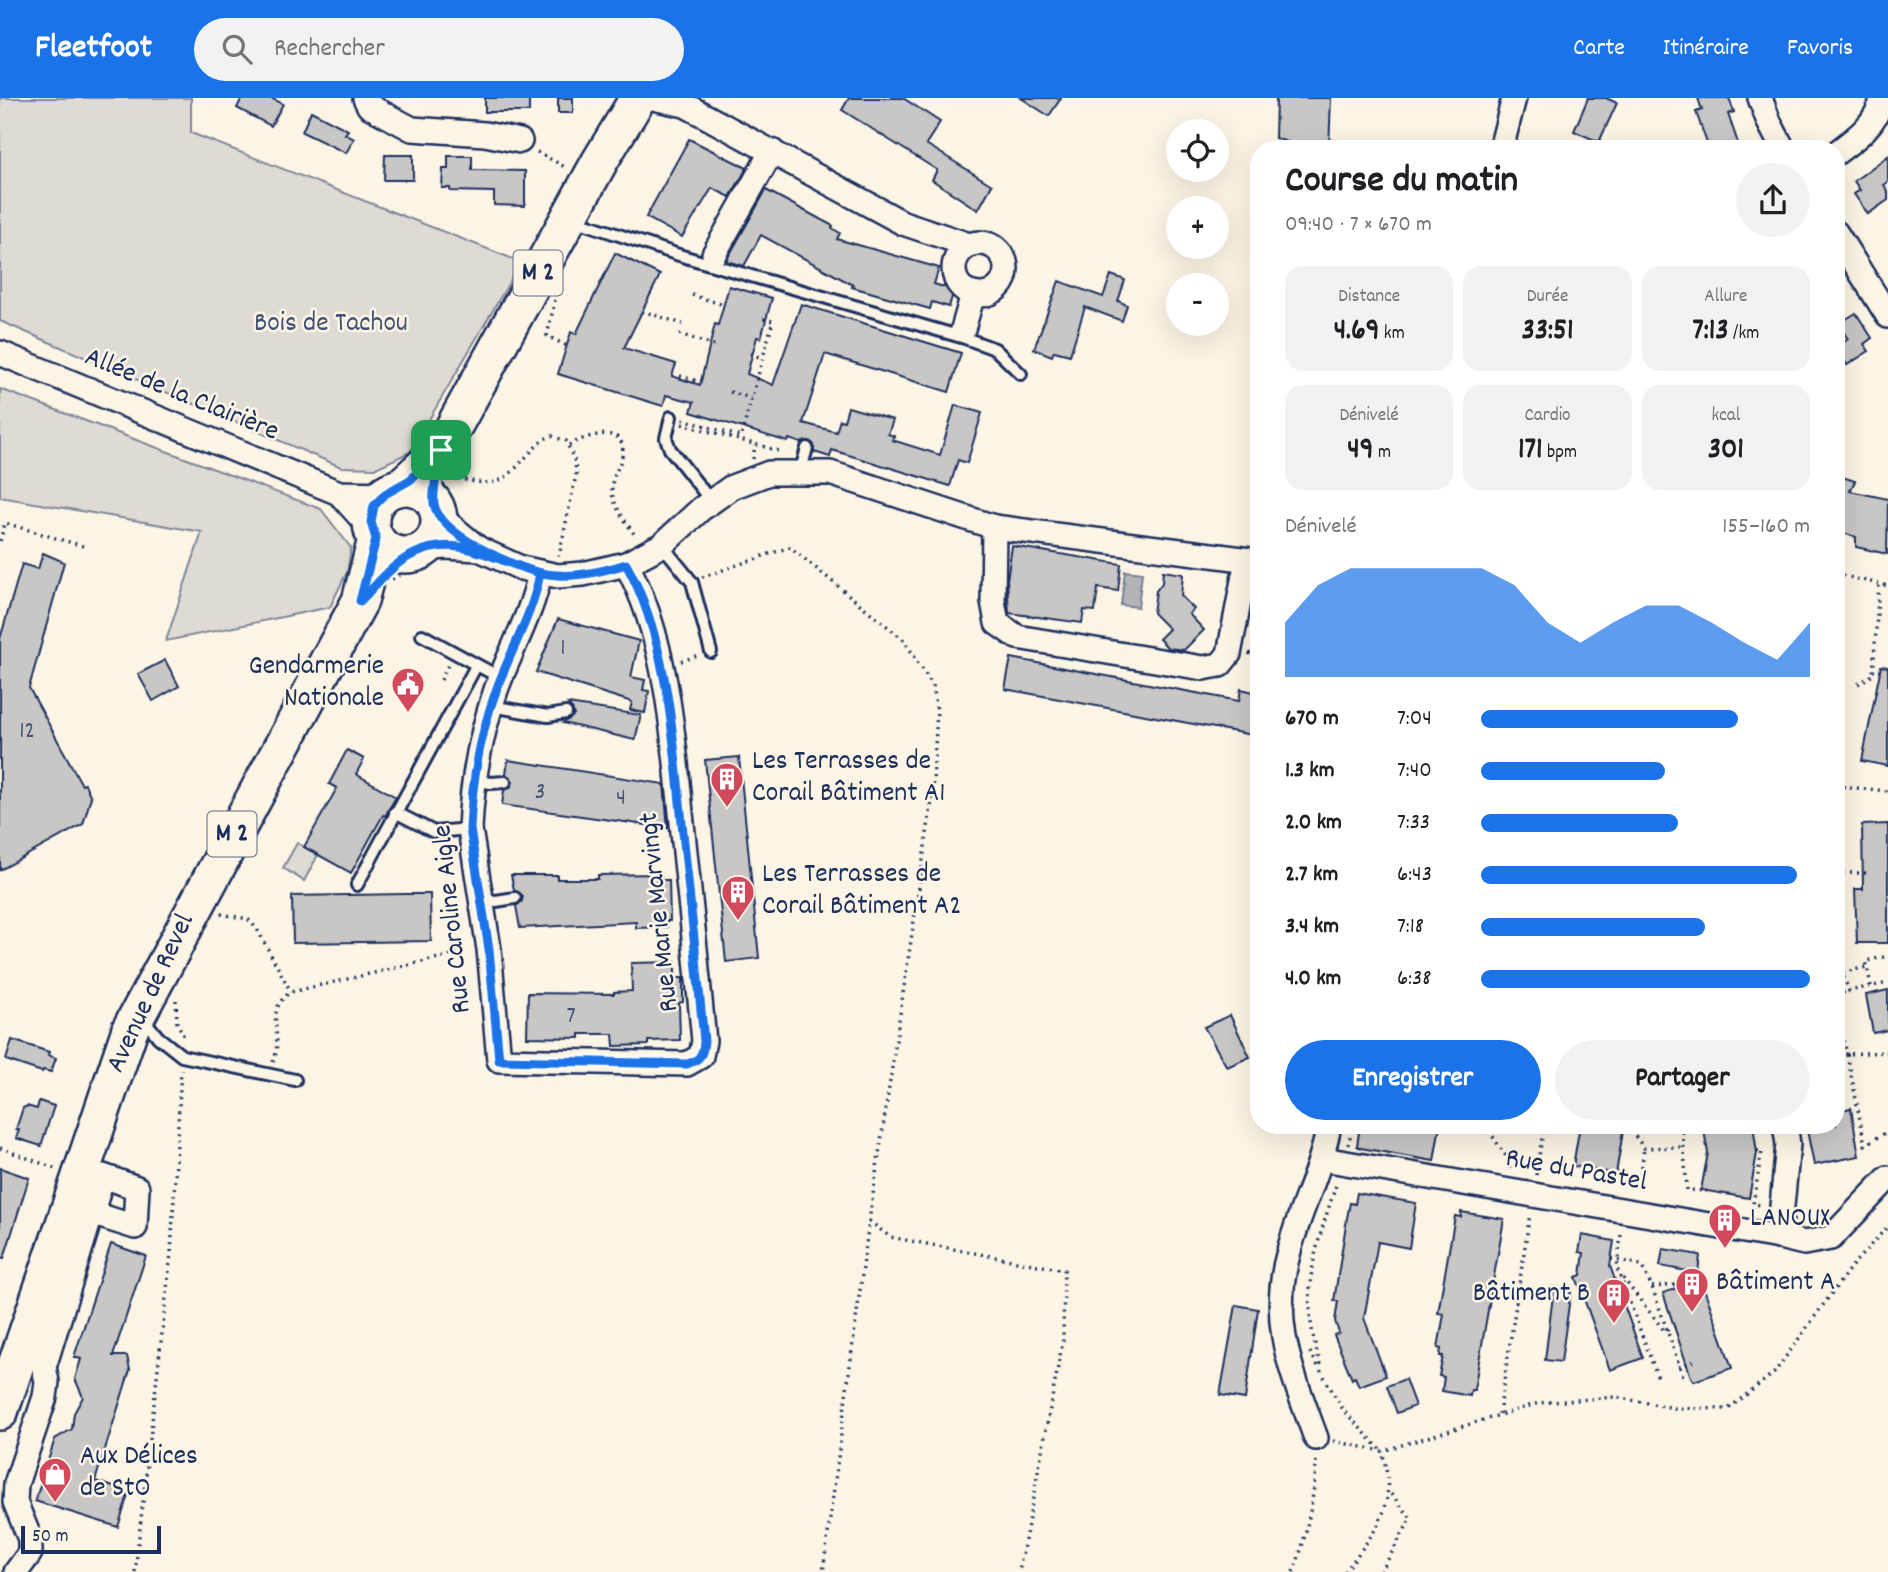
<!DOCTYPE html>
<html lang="fr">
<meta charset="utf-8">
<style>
body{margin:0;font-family:Dekko,sans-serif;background:#f2f2f2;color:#202124;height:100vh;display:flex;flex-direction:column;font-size:26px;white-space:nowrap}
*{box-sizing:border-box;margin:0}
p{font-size:23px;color:#757577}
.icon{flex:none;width:38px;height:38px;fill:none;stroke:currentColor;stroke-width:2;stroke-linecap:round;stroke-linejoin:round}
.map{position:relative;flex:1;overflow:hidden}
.drawer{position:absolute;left:1250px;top:42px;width:595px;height:994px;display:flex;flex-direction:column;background:#fff;border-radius:28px;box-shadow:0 7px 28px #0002}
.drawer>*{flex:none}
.fabs{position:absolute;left:1166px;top:21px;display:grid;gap:14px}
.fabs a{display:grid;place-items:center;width:63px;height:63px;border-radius:50%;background:#fff;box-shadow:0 7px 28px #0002;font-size:35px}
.scale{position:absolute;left:21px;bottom:18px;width:140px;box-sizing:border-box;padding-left:7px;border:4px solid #1b2f5e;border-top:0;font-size:19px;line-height:24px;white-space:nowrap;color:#1b2f5e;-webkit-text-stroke:5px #fcf5e5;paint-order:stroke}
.pin{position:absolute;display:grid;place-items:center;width:60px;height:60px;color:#fff;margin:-30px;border-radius:14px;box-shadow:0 4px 10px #0006}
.round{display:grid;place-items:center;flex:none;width:74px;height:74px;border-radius:37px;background:#f2f2f2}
.overview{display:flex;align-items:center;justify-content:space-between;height:119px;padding:0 35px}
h1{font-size:38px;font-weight:700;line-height:52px}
.stats{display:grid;grid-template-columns:repeat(3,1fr);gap:10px;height:119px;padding:7px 35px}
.stats div{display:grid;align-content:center;border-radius:18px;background:#f2f2f2;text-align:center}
.stats b{font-size:30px;font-weight:700}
.stats small{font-size:19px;font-weight:400}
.stats p{font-size:19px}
.chart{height:196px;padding:14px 35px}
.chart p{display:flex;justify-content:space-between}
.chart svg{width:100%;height:126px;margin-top:7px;fill:#1a73e8;opacity:.7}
.cta{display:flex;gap:14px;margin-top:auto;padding:14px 35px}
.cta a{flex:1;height:80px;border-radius:42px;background:#1a73e8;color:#fff;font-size:28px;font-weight:700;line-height:80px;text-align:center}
.cta a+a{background:#f2f2f2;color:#202124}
ul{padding:0 35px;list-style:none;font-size:23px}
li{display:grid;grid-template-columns:112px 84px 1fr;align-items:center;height:52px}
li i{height:18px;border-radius:9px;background:#1a73e8}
header{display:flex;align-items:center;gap:42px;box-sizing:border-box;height:98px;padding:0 35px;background:#1a73e8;color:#fff}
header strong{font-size:33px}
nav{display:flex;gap:38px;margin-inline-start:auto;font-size:24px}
.search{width:490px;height:63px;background:#f2f2f2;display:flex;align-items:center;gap:18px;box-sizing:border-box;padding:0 24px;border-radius:38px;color:#757577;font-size:26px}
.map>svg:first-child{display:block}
.green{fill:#dfdbd4;stroke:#7d8599;stroke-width:2}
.water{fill:#b2b4b8;stroke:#767f94;stroke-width:2}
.building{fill:#c8c7c6;stroke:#1b2f5e;stroke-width:2}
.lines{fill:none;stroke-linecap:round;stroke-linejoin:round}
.lane-casing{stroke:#1b2f5e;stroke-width:16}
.street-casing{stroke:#1b2f5e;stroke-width:28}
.primary-casing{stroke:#1b2f5e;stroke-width:40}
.path{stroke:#1b2f5e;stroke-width:3.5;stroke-dasharray:2 5;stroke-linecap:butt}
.lane{stroke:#fcf5e5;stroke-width:10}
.street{stroke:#fcf5e5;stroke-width:23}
.primary{stroke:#fcf5e5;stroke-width:35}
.route-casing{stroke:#fff;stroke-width:14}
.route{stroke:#1a73e8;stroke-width:9}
.labels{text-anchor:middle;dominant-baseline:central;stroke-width:5;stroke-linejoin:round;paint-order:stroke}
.number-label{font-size:24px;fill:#465578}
.shield{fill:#fcf5e5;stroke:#5e6a86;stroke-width:2}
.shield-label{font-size:26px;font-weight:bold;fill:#1b2f5e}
.park-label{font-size:28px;fill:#425176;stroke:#fcf5e5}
.street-label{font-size:28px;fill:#1b2f5e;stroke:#fcf5e5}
.poi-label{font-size:28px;fill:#1b2f5e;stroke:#fcf5e5;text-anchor:start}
</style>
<header>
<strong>Fleetfoot</strong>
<div class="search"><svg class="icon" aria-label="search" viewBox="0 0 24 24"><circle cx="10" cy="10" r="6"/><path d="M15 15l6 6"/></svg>Rechercher</div>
<nav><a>Carte</a><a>Itinéraire</a><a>Favoris</a></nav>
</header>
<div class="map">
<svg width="1888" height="1474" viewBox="0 0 1888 1474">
<rect width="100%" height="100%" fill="#fcf5e5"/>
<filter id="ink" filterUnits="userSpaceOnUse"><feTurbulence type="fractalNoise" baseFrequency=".0143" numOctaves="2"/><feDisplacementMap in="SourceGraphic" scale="14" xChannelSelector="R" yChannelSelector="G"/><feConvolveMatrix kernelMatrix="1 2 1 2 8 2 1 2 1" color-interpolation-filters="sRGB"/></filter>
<g filter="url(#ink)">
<!-- green -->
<g class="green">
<path d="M0 0H191V35L521 164 410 354 376 370 341 369 0 223Z"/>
<path d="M0 291 321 411 351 450 347 474 330 509 166 543 202 434 0 399Z"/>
<path d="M297 745 318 757 304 783 283 770Z"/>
</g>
<!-- water -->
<path class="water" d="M1125 473 1142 475 1138 509 1121 507Z"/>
<!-- building -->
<g class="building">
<path d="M242 0H271L283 6 271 28 237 10Z"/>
<rect x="485" y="0" width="44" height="14"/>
<rect x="558" y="0" width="15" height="15"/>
<path d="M849 0H903L940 24 926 46 992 87 978 112 932 82 937 72 842 12Z"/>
<path d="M1021 0H1061L1049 18Z"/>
<path d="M1276 0H1331L1329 51H1308L1275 40Z"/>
<path d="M1588 0H1606L1617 5 1599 44 1574 33Z"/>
<path d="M1698 0H1729L1734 14 1728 16 1740 51H1709L1696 14 1702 12Z"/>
<path d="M311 13 348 32 345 36 354 41 346 55 302 34Z"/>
<path d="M689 41 747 70 730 99 712 90 682 139 646 119Z"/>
<path d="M385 57H413V82H384Z"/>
<path d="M448 58H472V72L525 73V108L494 107V94L450 93V90H442L443 71H448Z"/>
<path d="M1888 58V84L1884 87 1888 93V102L1868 116 1854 96 1860 92 1854 83Z"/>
<path d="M766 92 833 128 832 130 840 135 837 141 939 170 934 186 954 192 949 209 932 204 930 211 852 189 853 187 761 137 744 168 726 163Z"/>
<path d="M615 155 660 177 624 250 676 266 672 278 700 287 715 226 718 227 729 188 772 200 761 240 757 239 747 276 773 287 801 206 961 255 949 294 825 256 803 325 836 334 840 322 844 323 848 309 893 322 888 336 894 338 892 342 940 357 955 307 982 315 967 365 958 362 950 388 832 352 830 359 814 354V347L810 343 801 345 789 341 788 344 691 314 694 304 666 297 663 308 558 276 571 234 576 236Z"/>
<path d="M1111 177 1125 182 1118 203 1127 207 1122 223 1085 209 1070 257 1054 253 1052 258 1034 251 1059 183 1103 199Z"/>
<path d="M1856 215 1872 240 1864 246 1869 253 1847 267 1836 250 1848 241 1838 226Z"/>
<path d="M1836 377 1855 383 1850 393 1888 401 1887 456 1856 449V439L1836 433Z"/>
<path d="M1012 448 1121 466 1118 493 1098 490 1095 513 1084 512 1082 525 1009 515 1007 482Z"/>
<path d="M43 455 64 464 29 590 82 687 85 686 91 699 83 726 0 772V541L22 466 38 471Z"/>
<path d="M1163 473 1183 476 1181 498 1194 511 1189 516 1204 532 1184 552 1168 550 1159 541 1169 531 1153 515 1156 493 1162 485Z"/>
<path d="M558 521 639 543 631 579 645 582 643 592 649 593 645 615 630 612 632 604 536 574Z"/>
<path d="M1011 560 1239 603 1241 591 1258 595V638L1005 591Z"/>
<path d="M165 562 179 588 153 603 138 576Z"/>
<path d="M1881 568 1888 569V668L1862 663Z"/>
<path d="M568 606 641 617 635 642 563 625 574 617 572 611Z"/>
<path d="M347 652 364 661 356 676 396 699 385 718 383 717 351 775 304 749 337 690 329 686Z"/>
<path d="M739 659 759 860 726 864 705 662Z"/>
<path d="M508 662 664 686 668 730 502 707 504 692 510 690 513 684 506 676Z"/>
<path d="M1888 726V845H1857L1855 791H1863L1862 727Z"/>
<path d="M661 776V782H669L670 823H667V829L636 830V824L520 830 516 808 522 803 523 798 514 792 511 777H557V781H598V777Z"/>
<path d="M406 796H430L431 843 293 845 292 798Z"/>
<path d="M675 864V880H683V904L679 905 680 942 648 943V947L614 948 613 936H580V940L527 939 528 895 614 896V894L632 893 631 865Z"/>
<path d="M1888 892V932L1873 935 1866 897Z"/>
<path d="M1230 917 1250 959 1227 969 1204 929Z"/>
<path d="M12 942 49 954 48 957 56 960 51 974 43 972 42 974 6 962Z"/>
<path d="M39 1003 54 1008 41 1048 16 1040 19 1032 16 1031 23 1010 27 1008 37 1011Z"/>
<path d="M1851 1010 1859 1058 1814 1067 1806 1027H1836V1013Z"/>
<path d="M1360 1027H1440L1434 1063 1361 1050 1357 1048Z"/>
<path d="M1580 1027H1624L1616 1076 1573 1068Z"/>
<path d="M1703 1027H1753L1757 1055 1749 1100 1701 1092 1708 1055Z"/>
<path d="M0 1070 29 1080 4 1160H0Z"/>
<path d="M1357 1095 1416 1105 1409 1150 1378 1144 1364 1220 1386 1278 1359 1288 1355 1279 1352 1281 1334 1237 1339 1235 1335 1223 1338 1203H1334L1347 1120 1350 1105 1355 1106Z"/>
<path d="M1461 1114 1504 1121 1474 1292H1471L1470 1298 1442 1293 1444 1279 1439 1278 1443 1258H1440L1441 1251 1438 1250 1444 1216 1438 1215 1455 1118 1461 1119Z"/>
<path d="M1582 1137 1614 1143 1610 1168 1643 1260 1610 1272 1576 1179 1581 1177 1584 1155 1579 1154Z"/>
<path d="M111 1146 146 1158 113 1258H127L130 1272 95 1383 129 1394 118 1429 35 1403 55 1341 72 1331 74 1315 83 1299 75 1281 81 1261 74 1259Z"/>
<path d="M1663 1151 1700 1157 1698 1175 1660 1168Z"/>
<path d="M1701 1182 1732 1270 1694 1283 1691 1279 1663 1195Z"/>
<path d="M1554 1189 1571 1192 1561 1264 1545 1262Z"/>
<path d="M1236 1207 1258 1211 1245 1301 1220 1297Z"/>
<path d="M1405 1281 1415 1308 1397 1315 1387 1288Z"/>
</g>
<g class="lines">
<defs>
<g id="lane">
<path d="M574 122 682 158 965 240 995 251 1021 276"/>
<path d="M671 319 666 340 670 351 711 403"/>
<path d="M800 375 807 350"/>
<path d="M662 447 692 484 711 554"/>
<path d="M422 537 501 580"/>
<path d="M491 608 548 618 566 615"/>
<path d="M474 682 491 685 505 684"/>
<path d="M395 714 434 734 470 731"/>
<path d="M357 787 476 568"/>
<path d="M480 801 496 803 515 800"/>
<path d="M142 919 158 939 182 958 295 982"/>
</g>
<g id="street">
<path d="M365 0 369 8 412 31 485 36 520 43"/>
<path d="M653 0 685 7 903 125 969 147"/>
<path d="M1760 0 1769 24 1783 51"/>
<path d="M1501 51 1514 0"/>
<path d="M1836 55C1858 39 1875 27 1883 0"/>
<path d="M1836 135 1888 218"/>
<circle cx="980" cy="171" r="26"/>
<path d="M714 156 772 53"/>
<path d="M963 231 973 196"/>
<path d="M0 255 339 395 385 396"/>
<path d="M339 395 372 432"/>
<path d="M438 417 479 451 521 470 558 478 583 476 626 466 662 447 701 411 732 389 769 375H830L994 429 1258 463"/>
<path d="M994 429 993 503 997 525 1017 539 1203 570 1220 567 1229 556 1247 462"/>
<path d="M425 451 445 449 479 451"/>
<path d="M540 475C532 516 510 553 496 592 480 638 472 683 470 731L489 851 499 962 687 966 701 958 704 943C697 870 690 798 682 725 674 644 667 538 626 466"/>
<path d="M1323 1061 1779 1139 1804 1145 1831 1140 1888 1080"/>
<path d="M1779 1139 1788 1046 1785 1027"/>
<path d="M1316 1340C1291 1271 1268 1223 1290 1149 1302 1106 1321 1072 1329 1027"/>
<path d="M16 1474 30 1455V1441L15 1404 16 1386 45 1299 47 1284 44 1269 103 1078 137 1090 135 1129 91 1115"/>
</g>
<g id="primary">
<circle cx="405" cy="423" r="34"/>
<path d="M399 390 441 352 600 63 638 0"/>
<path d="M0 1314 130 931 360 503 376 441"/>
</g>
</defs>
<!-- lane casing -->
<use href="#lane" class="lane-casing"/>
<!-- street casing -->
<use href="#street" class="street-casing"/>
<!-- primary casing -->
<use href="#primary" class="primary-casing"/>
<!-- path -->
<g class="path">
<path d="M537 54 567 70"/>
<path d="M692 197 724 207"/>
<path d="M555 202 547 238 567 248"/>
<path d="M642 213 683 226"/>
<path d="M679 236 716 248"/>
<path d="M750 256 762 260"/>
<path d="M680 278 701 284"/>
<path d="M730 294 751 300"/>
<path d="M683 321 741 339 773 223 760 220"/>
<path d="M682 326 783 354"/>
<path d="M569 347C585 338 629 324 622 358 619 371 610 381 612 395 615 411 628 426 636 439"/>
<path d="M753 361 755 347"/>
<path d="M451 378C510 396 505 376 544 341L552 338 566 343 575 364 576 377 559 458"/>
<path d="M0 443 5 425 86 449"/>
<path d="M1836 476 1888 488"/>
<path d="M702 479 790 449 904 542 933 588 937 613 932 702 869 1123 823 1474"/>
<path d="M392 481 416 469"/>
<path d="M1249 555 1258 562"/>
<path d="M681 563 697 558"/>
<path d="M441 582 448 567"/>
<path d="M1858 586 1873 577 1879 486"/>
<path d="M1836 688 1888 693"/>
<path d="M1836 775H1868"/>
<path d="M221 816 248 821 257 831 291 894"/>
<path d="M1836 859 1849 893 1888 885"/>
<path d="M1836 876 1867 869"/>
<path d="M1871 888 1866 863 1888 858"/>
<path d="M1836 897 1849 893"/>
<path d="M176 902 177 924 185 941"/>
<path d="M1836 915 1847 956 1838 957"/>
<path d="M1888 954 1847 956 1865 1047 1888 1033"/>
<path d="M273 964C285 938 262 913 291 894L469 853"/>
<path d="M1485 1027 1510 1064 1509 1073"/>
<path d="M1627 1027 1644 1050 1684 1049"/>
<path d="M1682 1027 1687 1092 1707 1093"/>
<path d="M1348 1047 1353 1027"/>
<path d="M0 1050 57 1071"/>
<path d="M1757 1053H1762L1753 1106 1762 1107"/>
<path d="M1641 1076 1644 1050"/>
<path d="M1536 1077 1544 1027"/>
<path d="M869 1123 890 1139 1064 1172 1063 1242 1019 1474"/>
<path d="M1621 1137 1617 1170 1658 1280"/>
<path d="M1611 1161 1641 1167 1652 1189 1684 1281"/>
<path d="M1623 1180 1666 1235"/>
<path d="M1652 1189 1675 1187"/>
<path d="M1667 1232 1680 1227"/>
<path d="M1310 1254 1343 1312 1380 1351"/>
<path d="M1321 1267C1297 1195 1315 1153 1337 1084"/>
<path d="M1679 1269 1694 1263"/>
<path d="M1499 1316 1530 1116"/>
<path d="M1333 1343 1382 1353 1539 1305 1615 1299 1674 1310 1728 1311 1774 1275 1850 1170 1888 1128"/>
<path d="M135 1474 171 1155 181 971"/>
<path d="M1293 1474C1305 1449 1317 1385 1316 1358"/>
<path d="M1345 1474C1378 1428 1398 1412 1382 1353"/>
<path d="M1381 1474 1411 1420 1390 1395"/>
</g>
<!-- lane -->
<use href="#lane" class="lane"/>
<!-- street -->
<use href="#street" class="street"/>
<!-- primary -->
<use href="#primary" class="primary"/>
</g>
</g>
<g class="lines" filter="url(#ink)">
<defs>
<path id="route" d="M441 352 410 382 385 396 374 408 371 424 376 441 360 503C376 488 392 466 412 457 467 430 505 474 557 477 579 479 604 473 626 466 667 538 674 644 682 725 690 798 697 870 704 943 703 957 700 962 687 966L499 962 489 851 470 731C472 682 480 636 497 590 511 552 533 515 540 475 511 467 440 437 434 406 432 390 439 368 441 352"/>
</defs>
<!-- route casing -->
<use href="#route" class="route-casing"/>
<!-- route -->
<use href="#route" class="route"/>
</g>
<!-- icons -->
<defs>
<symbol id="civic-pin" viewBox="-11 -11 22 30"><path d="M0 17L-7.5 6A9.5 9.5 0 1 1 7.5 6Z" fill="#d1495b" stroke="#fcf5e5"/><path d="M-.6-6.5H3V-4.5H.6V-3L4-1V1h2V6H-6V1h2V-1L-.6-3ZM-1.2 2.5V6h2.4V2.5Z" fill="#fff"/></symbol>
<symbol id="building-pin" viewBox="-11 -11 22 30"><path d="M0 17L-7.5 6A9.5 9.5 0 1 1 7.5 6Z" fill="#d1495b" stroke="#fcf5e5"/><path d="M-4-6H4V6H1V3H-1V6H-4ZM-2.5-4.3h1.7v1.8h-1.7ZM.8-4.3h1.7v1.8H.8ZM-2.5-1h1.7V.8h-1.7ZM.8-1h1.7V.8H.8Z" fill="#fff"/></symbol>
<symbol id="shop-pin" viewBox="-11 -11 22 30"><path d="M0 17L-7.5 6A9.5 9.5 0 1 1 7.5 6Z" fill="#d1495b" stroke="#fcf5e5"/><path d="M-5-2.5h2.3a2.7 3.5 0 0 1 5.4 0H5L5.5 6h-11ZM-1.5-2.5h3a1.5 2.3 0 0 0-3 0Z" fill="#fff"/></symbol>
</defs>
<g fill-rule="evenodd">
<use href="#civic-pin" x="389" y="567" width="38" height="52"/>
<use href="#building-pin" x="708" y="662" width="38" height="52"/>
<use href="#building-pin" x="719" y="775" width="38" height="52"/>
<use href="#building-pin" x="1706" y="1103" width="38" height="52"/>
<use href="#building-pin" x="1673" y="1167" width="38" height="52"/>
<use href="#building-pin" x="1595" y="1178" width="38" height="52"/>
<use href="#shop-pin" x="36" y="1357" width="38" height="52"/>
</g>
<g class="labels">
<!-- number labels -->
<g class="number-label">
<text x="563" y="551">1</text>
<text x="27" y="634">12</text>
<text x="540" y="695">3</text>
<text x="621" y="701">4</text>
<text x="571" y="919">7</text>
</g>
<!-- shield labels -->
<g class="shield">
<rect x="513.5" y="152.5" width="49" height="45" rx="5"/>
<rect x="207.5" y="713.5" width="49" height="45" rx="5"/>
</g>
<g class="shield-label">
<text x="538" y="175">M 2</text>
<text x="232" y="736">M 2</text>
</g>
<!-- park labels -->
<g class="park-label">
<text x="331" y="227">Bois de Tachou</text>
</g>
<!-- street labels -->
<g class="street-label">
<text transform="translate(181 298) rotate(22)">Allée de la Clairière</text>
<text transform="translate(661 814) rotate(-96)">Rue Marie Marvingt</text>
<text transform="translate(454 821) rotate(-96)">Rue Caroline Aigle</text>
<text transform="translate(152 896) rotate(-65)">Avenue de Revel</text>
<text transform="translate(1576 1074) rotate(10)">Rue du Pastel</text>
</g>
<!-- poi labels -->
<g class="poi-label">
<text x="384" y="570" text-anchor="end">Gendarmerie<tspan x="384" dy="32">Nationale</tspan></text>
<text x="752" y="665">Les Terrasses de<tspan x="752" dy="32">Corail Bâtiment A1</tspan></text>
<text x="762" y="778">Les Terrasses de<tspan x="762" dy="32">Corail Bâtiment A2</tspan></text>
<text x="1750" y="1122">LANOUX</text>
<text x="1716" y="1186">Bâtiment A</text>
<text x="1590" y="1197" text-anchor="end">Bâtiment B</text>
<text x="80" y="1360">Aux Délices<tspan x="80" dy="32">de StO</tspan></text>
</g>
</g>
</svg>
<div class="fabs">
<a><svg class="icon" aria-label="locate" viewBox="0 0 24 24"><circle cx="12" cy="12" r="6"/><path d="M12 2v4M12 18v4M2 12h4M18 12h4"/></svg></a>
<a>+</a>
<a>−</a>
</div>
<div class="scale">50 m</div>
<div class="pin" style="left:441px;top:352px;background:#1e9e55"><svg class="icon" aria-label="arrive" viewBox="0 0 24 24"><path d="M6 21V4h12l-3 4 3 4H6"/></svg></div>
<section class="drawer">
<div class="overview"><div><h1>Course du matin</h1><p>09:40 · 7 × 670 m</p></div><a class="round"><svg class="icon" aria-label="share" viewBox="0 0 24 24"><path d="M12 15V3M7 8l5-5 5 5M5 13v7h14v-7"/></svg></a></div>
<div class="stats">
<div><p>Distance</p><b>4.69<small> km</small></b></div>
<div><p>Durée</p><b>33:51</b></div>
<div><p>Allure</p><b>7:13<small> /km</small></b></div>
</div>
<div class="stats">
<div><p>Dénivelé</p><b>49<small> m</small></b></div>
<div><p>Cardio</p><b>171<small> bpm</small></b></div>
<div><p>kcal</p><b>301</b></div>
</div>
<div class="chart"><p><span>Dénivelé</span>155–160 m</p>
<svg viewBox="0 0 160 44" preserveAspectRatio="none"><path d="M0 44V25L10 12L20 6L30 6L40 6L50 6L60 6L70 12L80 25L90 32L100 25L110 19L120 19L130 25L140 32L150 38L160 25V44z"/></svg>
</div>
<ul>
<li><b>670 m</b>7:04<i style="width:78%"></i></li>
<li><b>1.3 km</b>7:40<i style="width:56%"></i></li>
<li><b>2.0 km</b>7:33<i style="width:60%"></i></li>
<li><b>2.7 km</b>6:43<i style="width:96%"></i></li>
<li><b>3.4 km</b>7:18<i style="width:68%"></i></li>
<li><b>4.0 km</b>6:38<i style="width:100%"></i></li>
</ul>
<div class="cta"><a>Enregistrer</a><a>Partager</a></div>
</section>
</div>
